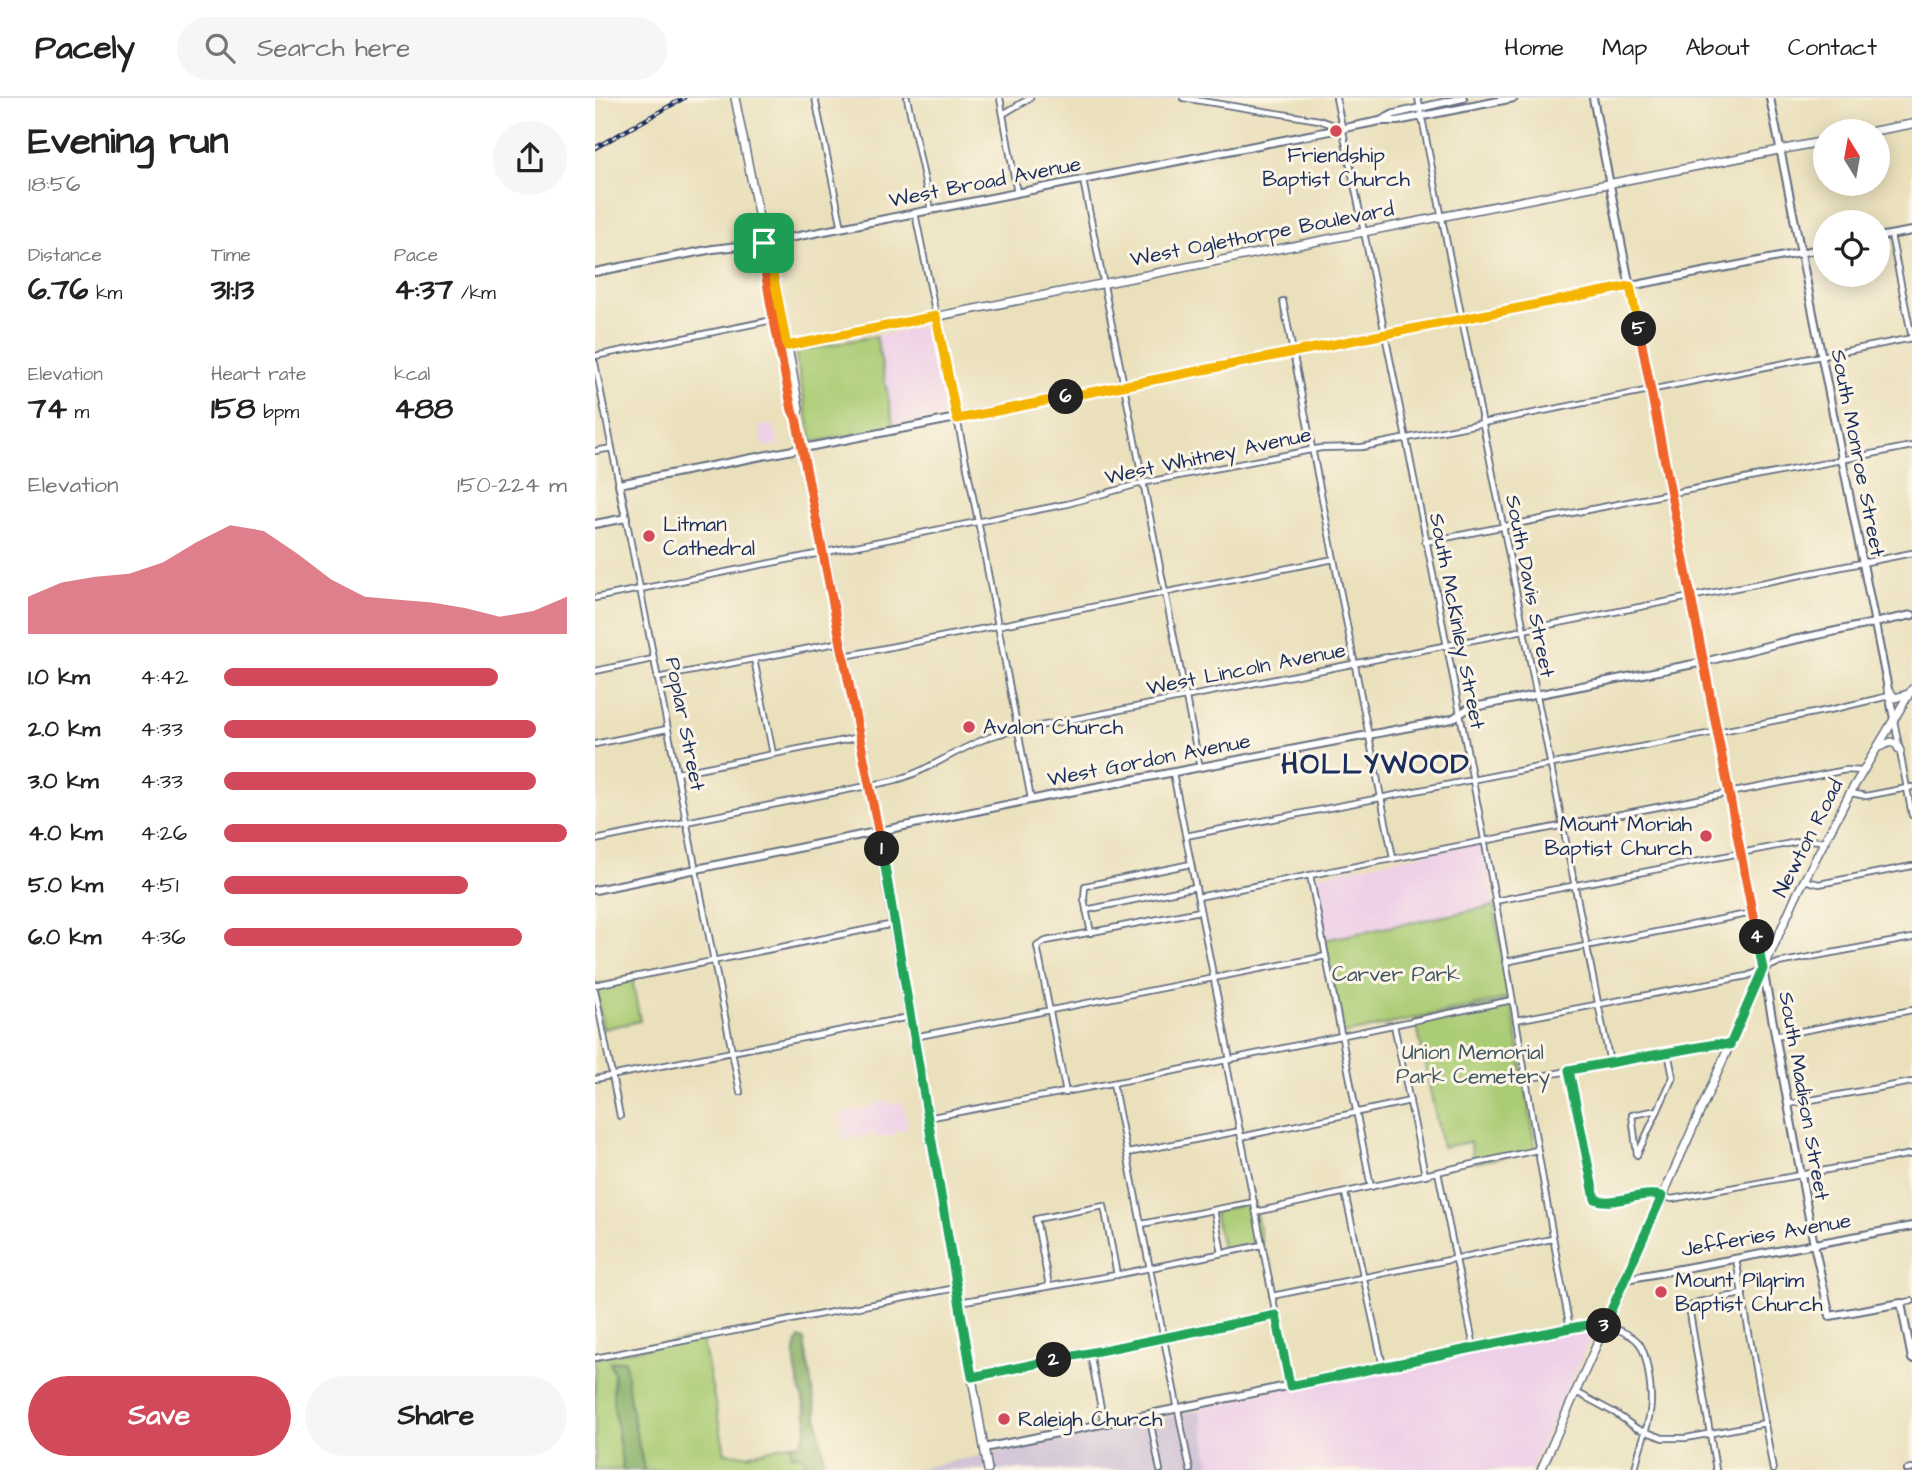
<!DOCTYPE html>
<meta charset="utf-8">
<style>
body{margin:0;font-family:"Architects Daughter",sans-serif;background:#f6f6f6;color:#222;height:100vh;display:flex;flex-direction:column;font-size:26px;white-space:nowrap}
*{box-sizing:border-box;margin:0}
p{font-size:23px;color:#767676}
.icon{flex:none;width:38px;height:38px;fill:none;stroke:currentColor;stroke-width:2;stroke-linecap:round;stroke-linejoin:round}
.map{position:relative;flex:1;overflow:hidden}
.details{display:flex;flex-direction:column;background:#fff;width:595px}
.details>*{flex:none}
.needle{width:46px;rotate:349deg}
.tools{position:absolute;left:1218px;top:21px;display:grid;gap:14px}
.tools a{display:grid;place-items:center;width:77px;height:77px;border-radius:50%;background:#fff;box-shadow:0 4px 18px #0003;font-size:35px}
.pin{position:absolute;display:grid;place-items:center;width:60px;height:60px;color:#fff;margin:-30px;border-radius:14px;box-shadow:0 4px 10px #0006}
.km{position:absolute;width:35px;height:35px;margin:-18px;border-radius:50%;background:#222;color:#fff;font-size:19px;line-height:35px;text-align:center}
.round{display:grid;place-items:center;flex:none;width:74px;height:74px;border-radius:37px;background:#f6f6f6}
.overview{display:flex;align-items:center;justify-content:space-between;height:119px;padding:0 28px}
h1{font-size:38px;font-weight:700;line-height:52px}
.metrics{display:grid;grid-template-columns:repeat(3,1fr);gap:10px;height:119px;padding:7px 28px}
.metrics div{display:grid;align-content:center}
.metrics b{font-size:30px;font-weight:700}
.metrics small{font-size:19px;font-weight:400}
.metrics p{font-size:19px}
.chart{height:196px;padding:14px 28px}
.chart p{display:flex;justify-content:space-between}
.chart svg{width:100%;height:126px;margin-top:7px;fill:#d1495b;opacity:.7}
.cta{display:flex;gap:14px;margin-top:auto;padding:14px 28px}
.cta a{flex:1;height:80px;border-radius:42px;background:#d1495b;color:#fff;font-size:28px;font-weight:700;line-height:80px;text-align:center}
.cta a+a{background:#f6f6f6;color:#222}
ul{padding:0 28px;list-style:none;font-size:23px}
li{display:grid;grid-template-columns:112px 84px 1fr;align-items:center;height:52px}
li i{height:18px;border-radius:9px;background:#d1495b}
header{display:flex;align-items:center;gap:42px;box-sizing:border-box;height:98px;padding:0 35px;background:#fff;border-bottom:2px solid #e0e0e0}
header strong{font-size:33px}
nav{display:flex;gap:38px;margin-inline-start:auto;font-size:24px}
.search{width:490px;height:63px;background:#f6f6f6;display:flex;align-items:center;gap:18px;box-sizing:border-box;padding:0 24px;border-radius:38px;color:#767676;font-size:26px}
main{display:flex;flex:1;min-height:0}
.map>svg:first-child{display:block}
.built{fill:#eed0e8}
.industrial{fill:#ccbed4}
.green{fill:#aacc75;stroke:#627e6a;stroke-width:2}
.forest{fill:#87b066;stroke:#517062;stroke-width:2}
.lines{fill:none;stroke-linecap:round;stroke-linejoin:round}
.minor-casing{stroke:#636d7f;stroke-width:8}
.tertiary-casing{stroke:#636d7f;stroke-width:10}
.secondary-casing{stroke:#636d7f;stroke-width:10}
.primary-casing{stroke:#636d7f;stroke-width:10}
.minor{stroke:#fff;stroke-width:4.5}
.tertiary{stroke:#fff;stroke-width:6}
.secondary{stroke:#fff;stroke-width:6}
.primary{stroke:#fff;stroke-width:7}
.rail-casing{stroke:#1b2f5e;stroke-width:4.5}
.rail{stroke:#fcf5e5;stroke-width:2;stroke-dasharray:5;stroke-linecap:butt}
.split-1-casing{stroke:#fff;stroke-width:14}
.split-2-casing{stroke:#fff;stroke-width:14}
.split-3-casing{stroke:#fff;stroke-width:14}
.split-4-casing{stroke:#fff;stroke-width:14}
.split-5-casing{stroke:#fff;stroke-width:14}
.split-6-casing{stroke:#fff;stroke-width:14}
.split-7-casing{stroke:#fff;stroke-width:14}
.split-1{stroke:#f0652b;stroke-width:9}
.split-2{stroke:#22a559;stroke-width:9}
.split-3{stroke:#22a559;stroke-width:9}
.split-4{stroke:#22a559;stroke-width:9}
.split-5{stroke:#f0652b;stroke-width:9}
.split-6{stroke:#f5b400;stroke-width:9}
.split-7{stroke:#f5b400;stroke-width:9}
.poi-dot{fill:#d1495b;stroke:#fcf5e5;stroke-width:2.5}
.labels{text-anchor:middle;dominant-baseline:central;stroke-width:6;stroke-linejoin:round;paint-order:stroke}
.poi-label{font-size:21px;fill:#1b2f5e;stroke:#fcf5e5;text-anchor:start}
.street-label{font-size:21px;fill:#1b2f5e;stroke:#fcf5e5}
.park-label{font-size:21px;fill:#3f5664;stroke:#fcf5e5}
.district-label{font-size:28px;font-weight:bold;letter-spacing:2px;fill:#1b2f5e;stroke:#fcf5e5}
</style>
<header>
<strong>Pacely</strong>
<div class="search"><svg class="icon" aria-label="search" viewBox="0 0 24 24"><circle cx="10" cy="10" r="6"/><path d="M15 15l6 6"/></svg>Search here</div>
<nav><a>Home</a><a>Map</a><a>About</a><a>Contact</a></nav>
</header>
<main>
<section class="details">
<div class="overview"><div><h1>Evening run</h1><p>18:56</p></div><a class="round"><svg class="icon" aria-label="share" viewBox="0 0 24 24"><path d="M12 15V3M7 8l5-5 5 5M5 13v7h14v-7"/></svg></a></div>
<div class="metrics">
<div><p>Distance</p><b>6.76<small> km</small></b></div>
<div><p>Time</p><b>31:13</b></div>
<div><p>Pace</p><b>4:37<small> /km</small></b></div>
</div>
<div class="metrics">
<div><p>Elevation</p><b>74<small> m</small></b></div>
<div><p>Heart rate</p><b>158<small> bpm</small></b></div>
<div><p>kcal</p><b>488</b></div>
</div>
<div class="chart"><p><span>Elevation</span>150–224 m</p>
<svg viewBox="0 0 160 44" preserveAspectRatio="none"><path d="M0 44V31L10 26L20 24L30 23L40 19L50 12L60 6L70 8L80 16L90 25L100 31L110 32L120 33L130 35L140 38L150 36L160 31V44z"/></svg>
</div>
<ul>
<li><b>1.0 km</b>4:42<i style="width:80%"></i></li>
<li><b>2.0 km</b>4:33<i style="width:91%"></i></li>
<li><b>3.0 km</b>4:33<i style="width:91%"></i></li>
<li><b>4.0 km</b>4:26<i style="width:100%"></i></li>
<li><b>5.0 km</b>4:51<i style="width:71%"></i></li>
<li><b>6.0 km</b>4:36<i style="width:87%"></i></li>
</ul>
<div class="cta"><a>Save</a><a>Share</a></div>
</section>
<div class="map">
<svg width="1317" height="1372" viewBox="0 0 1317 1372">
<rect width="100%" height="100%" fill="#fcf5e5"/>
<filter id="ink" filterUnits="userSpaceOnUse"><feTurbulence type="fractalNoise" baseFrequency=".0143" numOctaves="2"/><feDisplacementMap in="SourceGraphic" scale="14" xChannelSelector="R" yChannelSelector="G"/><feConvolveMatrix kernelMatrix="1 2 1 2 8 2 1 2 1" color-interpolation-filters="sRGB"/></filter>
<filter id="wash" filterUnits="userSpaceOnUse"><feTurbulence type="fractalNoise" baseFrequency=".00686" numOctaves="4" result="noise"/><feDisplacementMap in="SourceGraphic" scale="28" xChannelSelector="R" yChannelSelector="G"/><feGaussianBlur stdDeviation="1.57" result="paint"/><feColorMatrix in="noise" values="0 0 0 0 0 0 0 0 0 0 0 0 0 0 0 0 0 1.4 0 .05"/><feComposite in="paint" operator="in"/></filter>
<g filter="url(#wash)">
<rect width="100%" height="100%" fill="#eae0bc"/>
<!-- built -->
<g class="built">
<path d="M341 226 358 317 299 329 281 238Z"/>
<path d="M178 326 184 346 169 349 164 329Z"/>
<path d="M888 744 899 808 729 842 718 778Z"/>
<path d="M292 1003 293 1007 308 1004 313 1031 300 1033V1037L281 1040 280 1036 249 1041 245 1015 280 1009V1005Z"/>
<path d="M993 1231 998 1235 935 1372H616L604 1306Z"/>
</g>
<!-- industrial -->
<path class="industrial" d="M605 1312 616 1372H316Z"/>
<!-- green -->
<g class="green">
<path d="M281 238 299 329 217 344 201 259 203 253Z"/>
<path d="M899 808 915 900 748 936 729 842Z"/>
<path d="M37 880 45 923 8 931 0 887Z"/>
<path d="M916 903 941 1052 879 1065 875 1044 847 1049 821 923Z"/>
<path d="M659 1105 667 1146 628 1154 619 1113Z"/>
<path d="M107 1239 130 1355 152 1357 196 1346V1356L210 1358 211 1372H49L35 1305 30 1262 15 1264 19 1276 18 1302 28 1372H0V1260Z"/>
</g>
<!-- forest -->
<g class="forest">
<path d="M204 1240 209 1242 231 1372H211L210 1358 196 1357V1346L205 1345C227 1320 187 1272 204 1240Z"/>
<path d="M30 1262 35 1305 49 1372H28L18 1302 19 1276 15 1264Z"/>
</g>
</g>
<g filter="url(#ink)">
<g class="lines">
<defs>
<g id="minor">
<path d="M220 0 247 130"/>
<path d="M312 0 336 112"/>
<path d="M405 0 422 95"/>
<path d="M588 0 724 22 747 30"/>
<path d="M741 0C793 246 842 493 889 741 920 903 943 1068 975 1230"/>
<path d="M823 0 1015 965"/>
<path d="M408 16 435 0"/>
<path d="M488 82 605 670"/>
<path d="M320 115 385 433 436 701"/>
<path d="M1296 137 1317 240"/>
<path d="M688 203 798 760"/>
<path d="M0 258 178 222"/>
<path d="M0 265 24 386"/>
<path d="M0 353 17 350"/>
<path d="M31 420 145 994"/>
<path d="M830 444 1317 348"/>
<path d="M0 500 472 406 547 385 726 350 767 349 1317 240"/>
<path d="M250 558 739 461"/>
<path d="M159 561 178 656"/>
<path d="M0 573 58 561"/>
<path d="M62 580 246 544"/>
<path d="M1299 622 1317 717"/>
<path d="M0 646 72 631"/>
<path d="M82 675 265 639"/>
<path d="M578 675 635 962"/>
<path d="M1256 695 1271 698 1317 689"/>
<path d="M591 738 1239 611 1294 598"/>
<path d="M0 742 297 683C336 673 366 647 404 636L1317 455"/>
<path d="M715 777 776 1089"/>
<path d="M1209 782 1224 786 1317 768"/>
<path d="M603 799 1251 672 1268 673"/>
<path d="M900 803 1212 742 1229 743"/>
<path d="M491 812 601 789"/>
<path d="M496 835 489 801 490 788 596 766"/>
<path d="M910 864 1157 815"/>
<path d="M0 887 299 826"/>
<path d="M0 892 25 1018"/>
<path d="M921 922 1152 878 1183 865 1317 840"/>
<path d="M799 927 830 1077"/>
<path d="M1180 938 1317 912"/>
<path d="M319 939 731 858"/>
<path d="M631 963 695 1288"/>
<path d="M974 972 999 1096 1004 1103 1057 1095 1077 1101 1317 1056"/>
<path d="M0 981 314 919"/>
<path d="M930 981 1121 946H1134"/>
<path d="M518 985 595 1372"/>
<path d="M471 995 442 848 451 843 605 813"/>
<path d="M1193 1006 1317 984"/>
<path d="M1063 1012 1042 1057 1037 1017Z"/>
<path d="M1063 1012 1078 979 1073 954"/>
<path d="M332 1020 560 977 917 902"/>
<path d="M646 1039 815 1003"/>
<path d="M533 1055 645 1033"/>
<path d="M843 1074 879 1249"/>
<path d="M750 1095 788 1268"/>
<path d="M619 1112 627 1155"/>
<path d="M661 1114 942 1052"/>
<path d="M547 1126 659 1104"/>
<path d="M1141 1161 1178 1372"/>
<path d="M454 1188 441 1121 509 1108 522 1177"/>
<path d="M677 1198 957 1141"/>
<path d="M364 1204 521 1177 667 1147"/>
<path d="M1306 1205 1317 1203"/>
<path d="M1011 1228C1022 1231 1037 1236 1044 1245 1053 1257 1058 1299 1055 1314 1052 1334 1043 1352 1040 1372"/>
<path d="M495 1255 509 1325"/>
<path d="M0 1260 361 1190"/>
<path d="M377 1279 681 1217"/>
<path d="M981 1294 1020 1315 1041 1330 1068 1340H1091L1170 1325"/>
<path d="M554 1317 565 1372"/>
<path d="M1121 1372 1094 1209 1103 1204 1148 1196"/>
<path d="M1312 1372 1317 1371"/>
</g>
<g id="tertiary">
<path d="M1283 139 1317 133"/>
<path d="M0 174 118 151 169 145"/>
<path d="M0 426 31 420 24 386 1230 150"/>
<path d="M0 792 459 697 857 621 874 610 1109 564 1184 545 1317 517"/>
<path d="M1168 871 1219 1147 1235 1218 1306 1205 1317 1261"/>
<path d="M1031 1181 1317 1128"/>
<path d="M389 1350 975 1230 998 1226 1010 1228"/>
</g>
<g id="secondary">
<path d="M998 0 1168 871"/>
<path d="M1175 0 1299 621"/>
<path d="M787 22 799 16 868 0"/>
<path d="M169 145 785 23H802L919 0"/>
</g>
<g id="primary">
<path d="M140 0 169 145 167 156 181 234 219 402 268 652 393 1372"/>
<path d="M1279 33 1317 26"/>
<path d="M169 145 174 154 183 194 204 310 201 320"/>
<path d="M192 248 1230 43"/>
<path d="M1293 592 1300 600 1313 596"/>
<path d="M1284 649 1296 644 1302 647 1305 653"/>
<path d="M946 1372 1200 800 1255 695 1317 591"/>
</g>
</defs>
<!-- minor casing -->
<use href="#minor" class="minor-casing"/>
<!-- tertiary casing -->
<use href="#tertiary" class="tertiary-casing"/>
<!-- secondary casing -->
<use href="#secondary" class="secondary-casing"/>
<!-- primary casing -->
<use href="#primary" class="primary-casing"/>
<!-- minor -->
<use href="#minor" class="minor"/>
<!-- tertiary -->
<use href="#tertiary" class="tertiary"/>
<!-- secondary -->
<use href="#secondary" class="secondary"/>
<!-- primary -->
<use href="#primary" class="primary"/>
<defs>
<path id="rail" d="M0 50 89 0"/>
</defs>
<!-- rail casing -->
<use href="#rail" class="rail-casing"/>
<!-- rail -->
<use href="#rail" class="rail"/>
</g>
</g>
<g class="lines" filter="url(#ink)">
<defs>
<path id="split-1" d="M169 145 167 156 176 208 197 312 201 320 287 751"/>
<path id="split-2" d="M287 751 377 1279 459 1262"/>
<path id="split-3" d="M459 1262 681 1217 695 1288 975 1230 998 1226 1009 1228"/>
<path id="split-4" d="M1009 1228 1067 1098C1045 1092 1020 1109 1000 1101L974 972 1121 946 1135 947 1168 871 1162 839"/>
<path id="split-5" d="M1044 231 1162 839"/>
<path id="split-6" d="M471 299 1035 188 1044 231"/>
<path id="split-7" d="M169 145 174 154 192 248 341 218 362 321 471 299"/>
</defs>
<!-- split-1 casing -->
<use href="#split-1" class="split-1-casing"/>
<!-- split-2 casing -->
<use href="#split-2" class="split-2-casing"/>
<!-- split-3 casing -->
<use href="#split-3" class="split-3-casing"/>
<!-- split-4 casing -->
<use href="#split-4" class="split-4-casing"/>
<!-- split-5 casing -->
<use href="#split-5" class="split-5-casing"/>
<!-- split-6 casing -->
<use href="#split-6" class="split-6-casing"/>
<!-- split-7 casing -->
<use href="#split-7" class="split-7-casing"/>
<!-- split-1 -->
<use href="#split-1" class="split-1"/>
<!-- split-2 -->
<use href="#split-2" class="split-2"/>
<!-- split-3 -->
<use href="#split-3" class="split-3"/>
<!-- split-4 -->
<use href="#split-4" class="split-4"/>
<!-- split-5 -->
<use href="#split-5" class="split-5"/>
<!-- split-6 -->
<use href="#split-6" class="split-6"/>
<!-- split-7 -->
<use href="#split-7" class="split-7"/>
</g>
<!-- markers -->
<g class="poi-dot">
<circle cx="741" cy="33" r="7"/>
<circle cx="54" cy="438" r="7"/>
<circle cx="374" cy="629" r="7"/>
<circle cx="1111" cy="738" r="7"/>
<circle cx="1066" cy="1194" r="7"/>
<circle cx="409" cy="1321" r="7"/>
</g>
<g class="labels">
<!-- poi labels -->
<g class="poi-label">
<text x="741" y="57" text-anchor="middle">Friendship<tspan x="741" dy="24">Baptist Church</tspan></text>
<text x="68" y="426">Litman<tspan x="68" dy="24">Cathedral</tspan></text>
<text x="388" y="629">Avalon Church</text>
<text x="1097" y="726" text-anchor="end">Mount Moriah<tspan x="1097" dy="24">Baptist Church</tspan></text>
<text x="1080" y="1182">Mount Pilgrim<tspan x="1080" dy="24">Baptist Church</tspan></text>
<text x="423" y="1321">Raleigh Church</text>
</g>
<!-- street labels -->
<g class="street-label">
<text transform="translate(390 84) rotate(-11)">West Broad Avenue</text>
<text transform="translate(667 136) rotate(-11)">West Oglethorpe Boulevard</text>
<text transform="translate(1263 355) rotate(79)">South Monroe Street</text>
<text transform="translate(613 358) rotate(-12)">West Whitney Avenue</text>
<text transform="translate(935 488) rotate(79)">South Davis Street</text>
<text transform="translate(862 523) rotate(79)">South McKinley Street</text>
<text transform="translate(651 571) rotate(-11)">West Lincoln Avenue</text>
<text transform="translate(90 626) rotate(79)">Poplar Street</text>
<text transform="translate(554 662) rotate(-11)">West Gordon Avenue</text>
<text transform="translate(1213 740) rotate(-63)">Newton Road</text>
<text transform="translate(1209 998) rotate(80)">South Madison Street</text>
<text transform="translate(1171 1137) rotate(-10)">Jefferies Avenue</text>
</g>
<!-- park labels -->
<g class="park-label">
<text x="801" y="876">Carver Park</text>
<text x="878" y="954">Union Memorial<tspan x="878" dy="24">Park Cemetery</tspan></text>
</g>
<!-- district labels -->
<g class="district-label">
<text x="781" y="666">HOLLYWOOD</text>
</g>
</g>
</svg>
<div class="tools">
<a><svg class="needle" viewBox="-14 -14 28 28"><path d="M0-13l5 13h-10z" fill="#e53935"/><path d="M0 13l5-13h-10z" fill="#767676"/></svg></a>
<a><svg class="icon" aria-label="locate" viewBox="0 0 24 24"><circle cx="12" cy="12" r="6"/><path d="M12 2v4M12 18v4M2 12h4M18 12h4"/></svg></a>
</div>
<div class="pin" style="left:169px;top:145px;background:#1e9e55"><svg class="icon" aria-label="arrive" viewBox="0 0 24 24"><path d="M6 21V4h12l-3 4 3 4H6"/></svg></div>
<b class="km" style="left:287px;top:751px">1</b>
<b class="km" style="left:459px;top:1262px">2</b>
<b class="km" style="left:1009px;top:1228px">3</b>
<b class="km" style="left:1162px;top:839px">4</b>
<b class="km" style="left:1044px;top:231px">5</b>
<b class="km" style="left:471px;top:299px">6</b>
</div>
</main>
